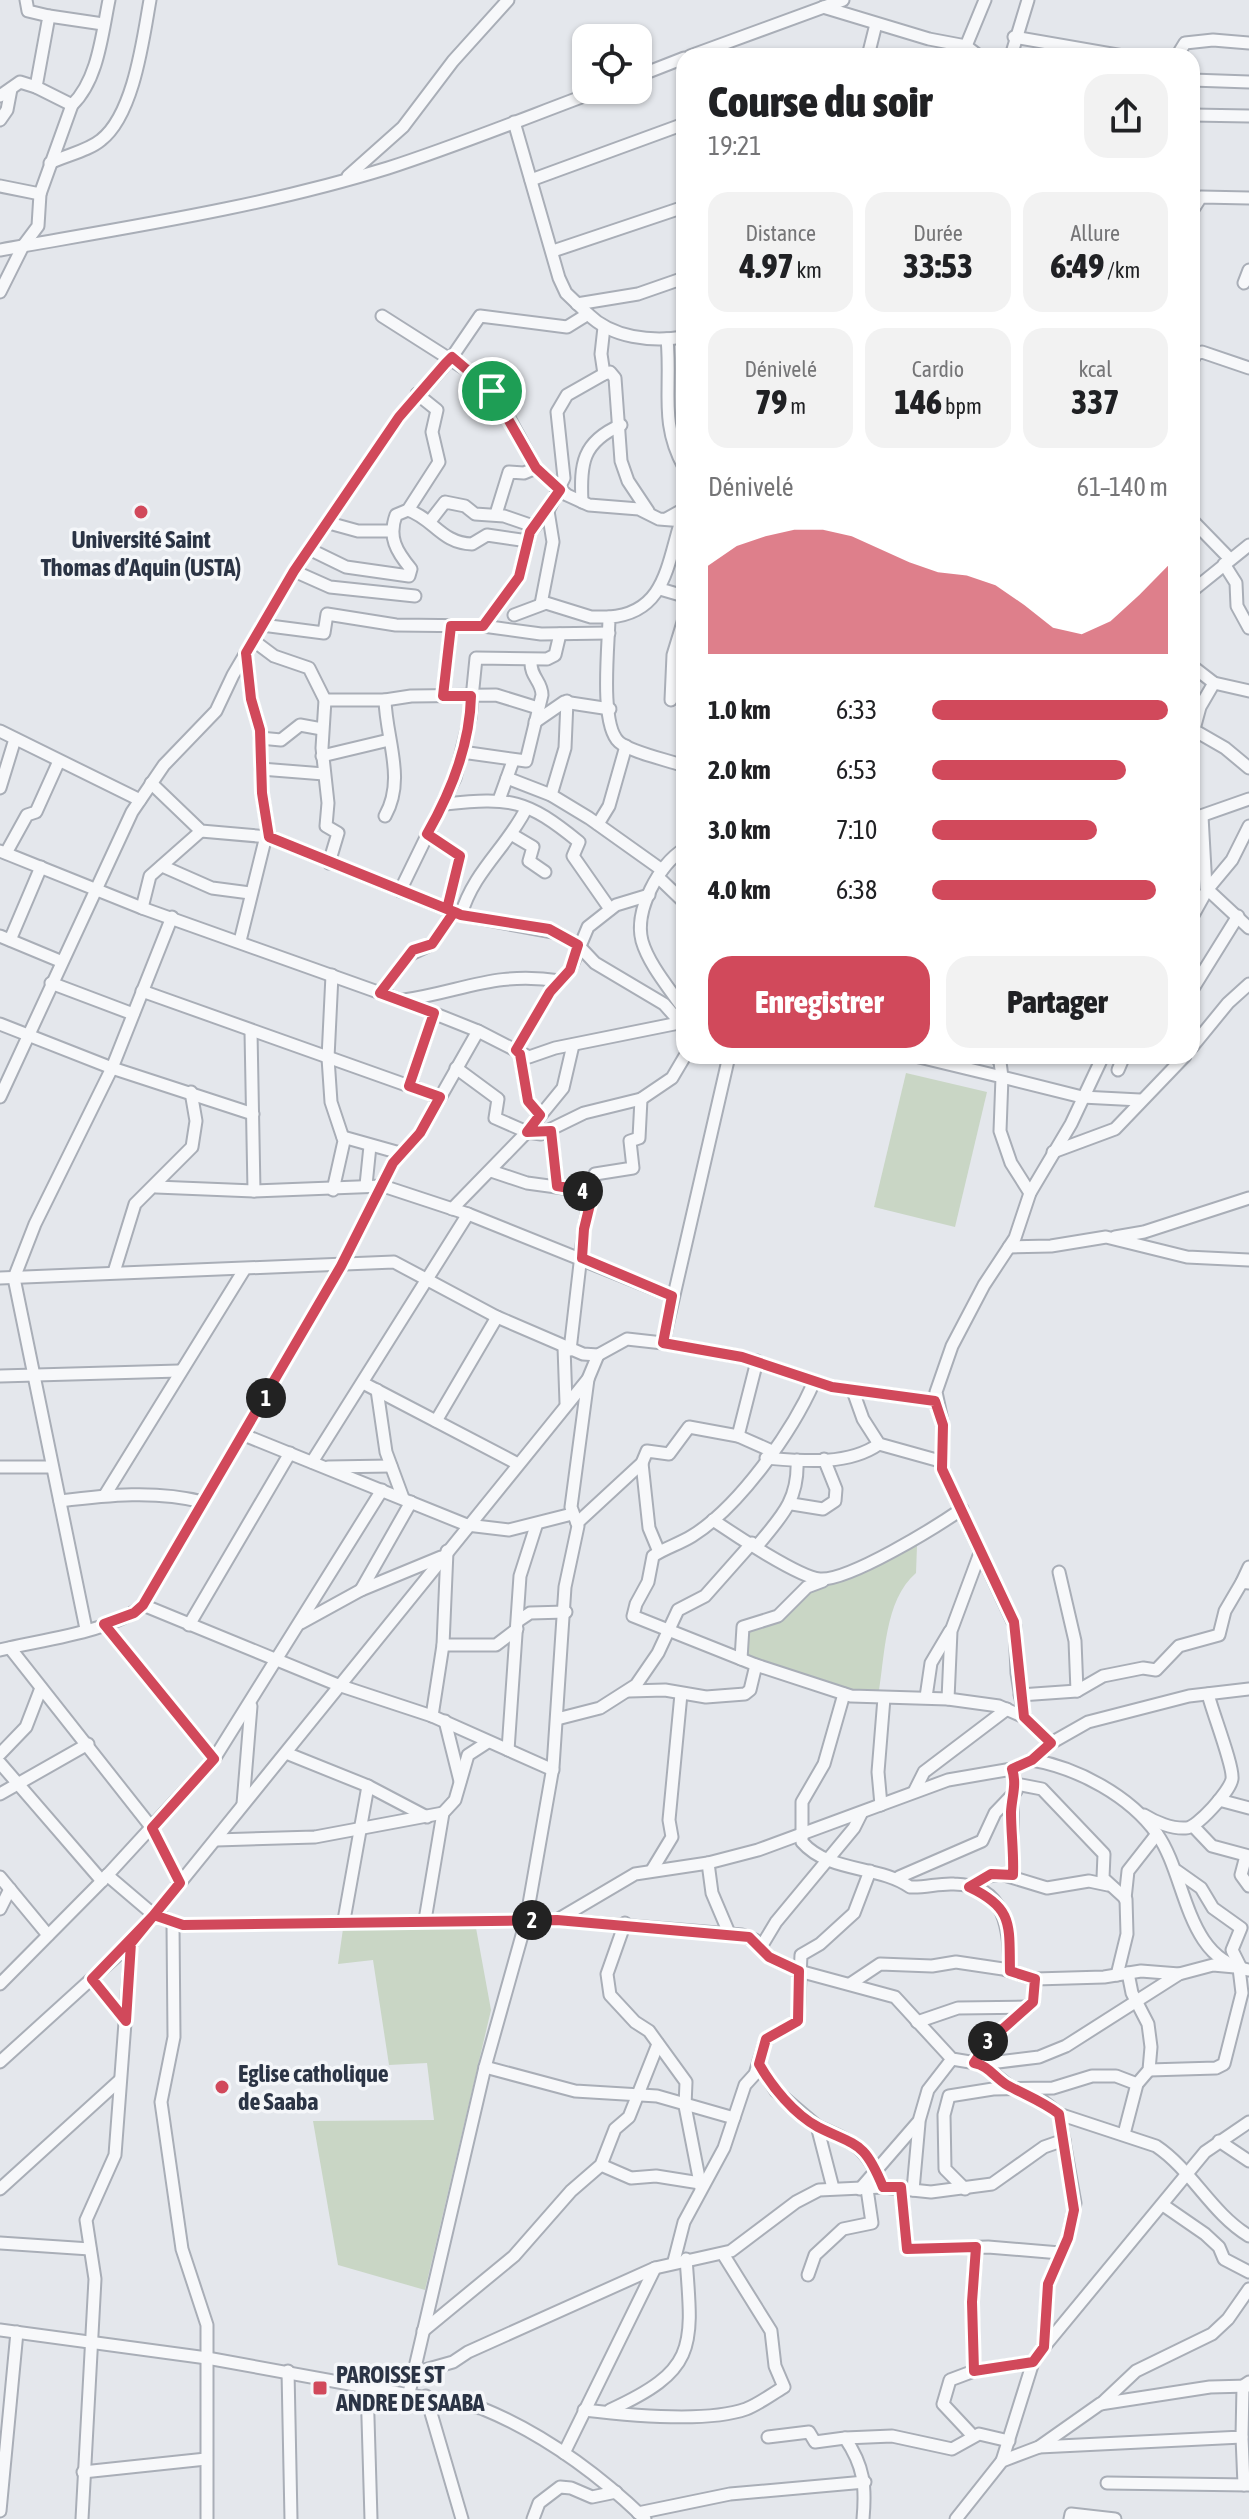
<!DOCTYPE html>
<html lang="fr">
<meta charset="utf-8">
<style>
body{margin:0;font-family:"Asap Condensed",sans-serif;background:#f2f2f2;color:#202124;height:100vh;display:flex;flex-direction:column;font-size:30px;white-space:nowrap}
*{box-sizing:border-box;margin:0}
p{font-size:26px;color:#757577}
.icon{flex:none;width:44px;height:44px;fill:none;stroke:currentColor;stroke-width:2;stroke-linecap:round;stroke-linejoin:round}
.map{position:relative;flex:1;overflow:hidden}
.panel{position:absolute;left:676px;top:48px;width:524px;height:1016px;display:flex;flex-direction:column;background:#fff;border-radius:24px;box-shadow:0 2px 6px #0004}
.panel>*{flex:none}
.controls{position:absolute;left:572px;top:24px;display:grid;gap:16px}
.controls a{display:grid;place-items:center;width:80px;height:80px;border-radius:16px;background:#fff;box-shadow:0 2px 6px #0004;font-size:40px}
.pin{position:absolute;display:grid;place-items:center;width:68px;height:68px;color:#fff;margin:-34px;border:4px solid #fff;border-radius:50%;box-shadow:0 2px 8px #0007}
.km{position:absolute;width:40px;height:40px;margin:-20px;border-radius:50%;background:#222;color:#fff;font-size:22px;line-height:40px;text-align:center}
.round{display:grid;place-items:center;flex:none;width:84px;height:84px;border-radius:24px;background:#f2f2f2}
.summary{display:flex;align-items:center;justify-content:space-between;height:136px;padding:0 32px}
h1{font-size:44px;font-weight:800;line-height:60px}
.figures{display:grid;grid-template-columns:repeat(3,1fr);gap:12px;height:136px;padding:8px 32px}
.figures div{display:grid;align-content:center;border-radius:20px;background:#f2f2f2;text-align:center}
.figures b{font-size:34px;font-weight:800}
.figures small{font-size:22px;font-weight:400}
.figures p{font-size:22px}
.chart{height:224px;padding:16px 32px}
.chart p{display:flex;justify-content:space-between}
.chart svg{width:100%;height:144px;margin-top:8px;fill:#d1495b;opacity:.7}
.action{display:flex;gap:16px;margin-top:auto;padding:16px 32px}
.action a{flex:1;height:92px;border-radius:24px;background:#d1495b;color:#fff;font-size:32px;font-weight:800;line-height:92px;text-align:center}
.action a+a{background:#f2f2f2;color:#202124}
ul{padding:0 32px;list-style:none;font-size:26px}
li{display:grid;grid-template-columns:128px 96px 1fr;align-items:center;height:60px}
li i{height:20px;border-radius:10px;background:#d1495b}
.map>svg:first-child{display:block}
.green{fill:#c9d6c5}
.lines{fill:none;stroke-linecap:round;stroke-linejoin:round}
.minor-casing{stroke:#a9aeb7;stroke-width:15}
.minor{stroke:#f7f8fa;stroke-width:11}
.route-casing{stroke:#fff;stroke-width:16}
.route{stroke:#d1495b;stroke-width:10}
.poi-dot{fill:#d1495b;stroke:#f4f6f9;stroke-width:3}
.labels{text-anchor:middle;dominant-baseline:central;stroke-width:7;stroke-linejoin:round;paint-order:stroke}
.poi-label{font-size:24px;font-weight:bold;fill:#2b3445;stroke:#f4f6f9;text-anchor:start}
</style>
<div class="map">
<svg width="1249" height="2519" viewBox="0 0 1249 2519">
<rect width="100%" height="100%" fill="#e4e7ec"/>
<!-- green -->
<g class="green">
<path d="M906 1073 987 1092 955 1227 874 1207Z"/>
<path d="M917 1546 916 1573C884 1600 885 1658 878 1697H850L744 1659V1622L785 1612 804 1591 896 1550Z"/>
<path d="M476 1928 491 2010 425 2290 338 2265 313 2121 434 2120 427 2063 389 2065 373 1960 338 1964 343 1929Z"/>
</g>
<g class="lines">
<defs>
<g id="minor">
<path d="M26 0 28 11 49 16 36 87 72 105"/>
<path d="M823 7 929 39 966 46 979 56"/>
<path d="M49 16 103 24"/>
<path d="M1014 37 1123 56"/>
<path d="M966 46 985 0"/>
<path d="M690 56 843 0"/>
<path d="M868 56 876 24"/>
<path d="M1011 56 1028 0"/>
<path d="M1177 56 1185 43 1213 40 1249 43"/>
<path d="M638 76 684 58"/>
<path d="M1192 80 1249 82"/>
<path d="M0 96 20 82 36 87"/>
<path d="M1192 115 1249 116"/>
<path d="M0 120 7 110 11 89"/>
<path d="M514 122 559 278 566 293 588 314"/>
<path d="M50 163C66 155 88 151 101 140 134 114 143 39 150 0"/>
<path d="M348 176 403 127 453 61 508 0"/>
<path d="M531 180 684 124"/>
<path d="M0 186 40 194"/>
<path d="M1192 211 1201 197 1249 198"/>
<path d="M0 250C129 227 262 207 388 168 459 145 530 116 600 90"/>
<path d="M553 251 684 207"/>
<path d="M1244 283 1249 270"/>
<path d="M0 292 23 246 38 226 40 194 72 105C98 80 102 34 109 0"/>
<path d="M577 304 638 294 684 278"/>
<path d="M382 316 481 379 509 418 536 468 567 495 589 505 639 509 659 519 684 521"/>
<path d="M667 339C672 388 659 422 684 467"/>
<path d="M1192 361 1196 354 1202 352 1249 368"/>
<path d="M604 374 601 354 604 327"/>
<path d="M582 502C580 464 582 442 621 425"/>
<path d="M408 510C434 519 441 543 472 544L487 535 528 541"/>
<path d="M496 514 509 472 524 473 536 468"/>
<path d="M666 519 684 509"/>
<path d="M431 520 445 502 465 506 475 514 504 516 533 526"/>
<path d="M1192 520 1230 559"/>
<path d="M681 521C667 565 665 613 609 617 609 642 599 724 619 742 630 752 668 760 684 766"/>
<path d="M329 523 358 531H391"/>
<path d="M309 549 346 567 409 576 411 569C396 551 388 537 396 515L408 510 439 462 432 432 437 410 417 394"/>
<path d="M1224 564 1236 583 1237 606 1249 628"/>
<path d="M294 571 330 587 415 596"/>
<path d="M660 589 684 596"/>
<path d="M1192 591 1249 545"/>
<path d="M541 604 553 542 548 511"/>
<path d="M514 615 546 603 591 617H609"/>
<path d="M262 625 324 633 327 614 396 625 483 626 541 634 609 633"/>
<path d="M483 626 519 577 530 532 548 511 564 478 557 412 567 395 604 374 610 372 615 378 621 461 628 481 648 511"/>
<path d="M254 641 274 656 309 668 325 700 322 748 328 803 326 826 338 833 329 863"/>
<path d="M246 653 251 699 260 730 262 793 269 837"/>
<path d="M1192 666 1214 683 1249 691"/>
<path d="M443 696 451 626"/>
<path d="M325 700H385"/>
<path d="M671 700 673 655 684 619"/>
<path d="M535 722 564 702 610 709"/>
<path d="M1192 729 1225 748 1249 768"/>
<path d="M1194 729 1200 707 1214 683"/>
<path d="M0 731 140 800"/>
<path d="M260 738 281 740 300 725 322 729"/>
<path d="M462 752 526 761 542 695C542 681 530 677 531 661"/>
<path d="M322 756 389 740"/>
<path d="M261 769 324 774"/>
<path d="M507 778 551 795 589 818 662 870"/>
<path d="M151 783 201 831 269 837 461 915 557 933 578 945 595 963 664 1004 680 1022"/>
<path d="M0 788 15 739"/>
<path d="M551 795 565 748 567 701"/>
<path d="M499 800 513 761"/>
<path d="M445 804C511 797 526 799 579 842L573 856 610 909"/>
<path d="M385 816C406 779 386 739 385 700L411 696 496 695 538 708"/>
<path d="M1202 816 1206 888 1249 928"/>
<path d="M1192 819 1249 799"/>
<path d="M598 824 609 806 626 746"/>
<path d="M427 834 460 856 447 909"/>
<path d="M511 834 533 847 529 861 545 872"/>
<path d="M684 849C659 865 634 910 642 941 649 965 670 989 684 1010"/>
<path d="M0 851 142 908 403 1001 478 1031 529 1057 555 1048 684 1022"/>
<path d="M6 853 27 815 36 812 59 761"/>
<path d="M162 866 212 888 250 893"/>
<path d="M658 877 684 902"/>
<path d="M400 891 455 778 470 718 476 658 547 659 555 655 560 634"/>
<path d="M142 908 150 876 201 831"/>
<path d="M461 915C473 872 507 847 526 809"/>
<path d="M1192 917 1207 890 1232 860 1249 826"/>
<path d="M0 936 60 961"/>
<path d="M10 940 41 867"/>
<path d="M240 941 266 836"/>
<path d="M332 975 328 1058 331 1102 344 1141 333 1190"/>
<path d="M51 983 133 1014"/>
<path d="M1192 990 1238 916"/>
<path d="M142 991 440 1097"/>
<path d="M380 993 409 955 432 944 454 912"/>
<path d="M404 1000C464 991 495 971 560 981"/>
<path d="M0 1024 112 1068 253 1114"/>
<path d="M251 1032 254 1191"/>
<path d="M1192 1047 1228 1003 1249 984"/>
<path d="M516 1050 550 992 570 970 588 927 616 905 649 895"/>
<path d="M520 1054 528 1101 540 1115"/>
<path d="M915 1056 1002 1077 1000 1131 1011 1163 1030 1193"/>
<path d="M995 1056 1000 1062 1002 1077 1082 1097 1140 1100"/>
<path d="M456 1068 498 1099 495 1118 527 1132 563 1088 573 1045"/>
<path d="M1118 1070 1124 1056"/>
<path d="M409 1086 434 1013"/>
<path d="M0 1097 132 812 164 765 216 711 233 675 294 571 399 417 452 357 480 316 567 327 588 314C612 338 651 342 684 337"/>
<path d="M551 1131 557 1186"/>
<path d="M343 1137 400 1153"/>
<path d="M1053 1152 1115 1129 1185 1056"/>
<path d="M491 1171 527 1183 593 1192"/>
<path d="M366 1185 370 1146"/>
<path d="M156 1187 254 1191 383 1186 468 1214 672 1296"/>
<path d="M452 1209 527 1132 541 1134 584 1113 641 1099 672 1078 685 1056"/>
<path d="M1115 1237 1144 1232 1249 1198"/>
<path d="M1009 1247 1051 1246 1106 1237 1187 1257 1249 1260"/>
<path d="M114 1272 135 1204 192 1147 196 1121 191 1092"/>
<path d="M0 1278 394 1262 497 1317 583 1354 598 1355 627 1339 663 1343 742 1357 832 1387 935 1401"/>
<path d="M663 1343 729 1056"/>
<path d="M564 1347 566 1403"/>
<path d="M570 1350 584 1229 595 1174 633 1168 630 1141 639 1138 641 1099"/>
<path d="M0 1376 179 1371"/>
<path d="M814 1382C792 1432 739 1507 692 1536 679 1544 665 1548 653 1556L648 1582 636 1604 633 1616 756 1665 851 1696 948 1699 999 1706 1024 1717"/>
<path d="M363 1383 518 1464"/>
<path d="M377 1390 386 1452 403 1498"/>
<path d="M853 1391 863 1419 879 1444 940 1461"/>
<path d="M436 1421 497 1317"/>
<path d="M244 1435 467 1525 509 1530 572 1514"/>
<path d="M738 1436 757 1361"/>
<path d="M766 1458C802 1461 848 1466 879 1444"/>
<path d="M312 1462 468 1214"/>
<path d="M642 1463 649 1528 659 1552"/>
<path d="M0 1467H51"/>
<path d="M328 1467 391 1466"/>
<path d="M105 1495 244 1270"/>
<path d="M60 1501C108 1495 156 1490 203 1502"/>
<path d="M792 1504 823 1509 835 1501 836 1489 824 1459"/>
<path d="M713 1520C732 1533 800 1578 820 1579 849 1581 936 1527 962 1509"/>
<path d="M577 1523 642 1463 647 1451 669 1454 689 1427 738 1436 772 1451"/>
<path d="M757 1546C781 1517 799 1500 797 1460"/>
<path d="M1059 1572 1075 1641 1077 1691"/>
<path d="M1242 1582 1249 1567"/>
<path d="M361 1590 411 1502"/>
<path d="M143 1605 338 1685 432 1716 553 1770"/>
<path d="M518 1621 530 1613 566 1612"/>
<path d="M301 1623 361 1590 441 1557"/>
<path d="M104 1624 214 1759"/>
<path d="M189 1625 290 1453"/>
<path d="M86 1629 14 1278 35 1224 112 1068 172 917"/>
<path d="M443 1645H496L517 1629"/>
<path d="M10 1648 152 1828 180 1883"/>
<path d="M0 1650C40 1640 113 1632 143 1605L341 1266 393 1163 420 1133 478 1031"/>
<path d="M741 1659 743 1627 778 1616 807 1587 823 1581"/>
<path d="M629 1691 665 1690 706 1697 745 1694 750 1690 756 1665"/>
<path d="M844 1694 824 1764 802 1802V1842C829 1873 879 1865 910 1887 925 1888 939 1883 954 1884 1007 1885 1009 1930 1010 1971"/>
<path d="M1020 1695 1077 1691 1103 1676 1143 1668 1156 1670 1179 1646 1219 1635 1225 1611 1242 1582 1249 1583"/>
<path d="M926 1697 931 1663 950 1631"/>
<path d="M948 1699 951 1631 980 1553"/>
<path d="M432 1716 443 1645 447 1551"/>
<path d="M557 1719 600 1708 636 1685 658 1653 678 1610 705 1596 752 1543"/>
<path d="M445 1721 460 1781"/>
<path d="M1051 1743 1024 1717 1017 1673 1015 1626 942 1469 943 1425 936 1392 952 1346 984 1285 1015 1238 1030 1193 1071 1124 1103 1056"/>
<path d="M508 1750 520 1576 536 1526"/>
<path d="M286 1753 368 1786 427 1817"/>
<path d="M0 1754 26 1727 41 1688"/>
<path d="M1032 1760C1078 1768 1130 1796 1157 1834 1187 1876 1185 1960 1249 1970"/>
<path d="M0 1763 102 1881"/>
<path d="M1016 1784 1042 1789 1104 1854 1103 1878 1126 1899 1127 1934 1117 1975"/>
<path d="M915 1790 924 1772 1007 1709"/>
<path d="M0 1794 88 1744"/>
<path d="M1012 1798 1013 1875"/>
<path d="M1219 1800 1249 1808"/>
<path d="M243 1804 251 1706"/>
<path d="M881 1805 878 1772 884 1698"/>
<path d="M1144 1815C1155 1822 1172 1829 1186 1828 1197 1828 1230 1791 1232 1779 1234 1767 1212 1711 1208 1694"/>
<path d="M1193 1826 1212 1846 1249 1856"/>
<path d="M216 1840 315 1837 443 1813"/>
<path d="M1246 1856 1241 1875 1249 1886"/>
<path d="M708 1863 712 1893 729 1933"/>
<path d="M652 1870 672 1837 669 1820 681 1694"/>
<path d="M1177 1871 1201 1888 1213 1908 1241 1928 1232 1950 1241 1968"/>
<path d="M107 1875 154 1915 183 1925 557 1920 742 1935 755 1940 769 1957 799 1971 895 1997 952 2059 982 2064 1039 2057 1066 2046 1179 1974 1213 1965 1235 1967"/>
<path d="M0 1877 48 1935"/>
<path d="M899 1877 982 1841 995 1813 1016 1791 1014 1776"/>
<path d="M969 1887 985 1877 1001 1874 1047 1888 1089 1881 1108 1885"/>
<path d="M1125 1899 1128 1871 1157 1834"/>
<path d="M0 1909 10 1889"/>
<path d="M344 1920 368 1786"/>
<path d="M425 1920 443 1813 455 1800 468 1755 488 1742"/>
<path d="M557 1920 635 1874 708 1863 758 1850 948 1780 1012 1769 1032 1760 1051 1743 1088 1722 1189 1696 1249 1689"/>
<path d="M625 1923 607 1974 610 1995 635 2022 649 2031 686 2082 685 2106 701 2188"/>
<path d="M173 1924 174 2037 161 2102 182 2249 207 2325V2519"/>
<path d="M761 1947 776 1922 854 1828 861 1814"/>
<path d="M92 1979 126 2021"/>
<path d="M0 1984 102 1881 214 1759 382 1490"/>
<path d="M850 1984 880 1964 932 1966 956 1962 1003 1969 1035 1979 1104 1977 1141 1971 1179 1974"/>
<path d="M917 2022 958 2008 1028 2007"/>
<path d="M0 2062 131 1943 154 1915 588 1379 598 1355"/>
<path d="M974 2063 988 2042 1033 2002 1035 1979"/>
<path d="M759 2064 776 2091 817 2126 833 2188"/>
<path d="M982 2064 1009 2086 1040 2099 1059 2114 1156 2146C1192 2170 1211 2213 1249 2236"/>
<path d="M485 2067 575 2091 657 2096 734 2118"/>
<path d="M1149 2070 1216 2068 1224 2064 1242 1993 1239 1968"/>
<path d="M817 2126C855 2143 866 2146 883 2187"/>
<path d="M1124 2134 1137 2084 1149 2070 1151 2047 1148 2024 1132 1993 1128 1973"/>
<path d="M1219 2141 1249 2161"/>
<path d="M601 2165 631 2178 656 2176 700 2183"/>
<path d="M901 2187 907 2249 988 2247 1060 2253"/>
<path d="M0 2189 120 2080"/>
<path d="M860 2189 919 2121 928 2090 952 2059"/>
<path d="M965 2189 945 2169 944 2115 949 2096 993 2089 1053 2088 1092 2076H1116L1137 2084"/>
<path d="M913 2190 919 2123"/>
<path d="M1163 2205 1205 2234 1219 2247 1224 2259 1249 2272"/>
<path d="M0 2243 90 2249"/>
<path d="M674 2261 684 2222 724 2148 745 2085 755 2074 766 2039 798 2021 801 1955 820 1944 854 1913 870 1871"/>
<path d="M808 2275 815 2255 843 2229 872 2223 867 2189"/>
<path d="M0 2330 207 2358 481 2408C542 2433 597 2473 645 2519"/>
<path d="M423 2331 514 2256 571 2191 601 2165 615 2129 629 2117 658 2044"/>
<path d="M1044 2346 1048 2284 1068 2238 1075 2203 1059 2114"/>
<path d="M288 2371 291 2519"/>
<path d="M974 2371 972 2302 976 2247"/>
<path d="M414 2373 453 2362 468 2352 655 2268 731 2251 796 2202 819 2190 883 2187 931 2192 992 2184 1044 2147 1064 2140"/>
<path d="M367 2385 371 2519"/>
<path d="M409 2393 485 2067 526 1921 553 1767 565 1587 578 1526 571 1507 588 1379"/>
<path d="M426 2396 462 2519"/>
<path d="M1101 2404 1136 2371 1212 2334 1228 2319 1249 2289"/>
<path d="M584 2410C626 2415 707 2423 746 2409 759 2404 772 2394 784 2387L775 2366 771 2331 723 2254"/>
<path d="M610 2410C697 2370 693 2348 686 2259"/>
<path d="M973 2436 943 2404 950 2380 974 2371 1033 2362"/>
<path d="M768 2437 809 2432 815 2442 845 2438C864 2466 866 2486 863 2519"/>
<path d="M1242 2437 1244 2485"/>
<path d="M845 2438 892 2436 952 2449 979 2434 1009 2441"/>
<path d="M1039 2447 1242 2437 1243 2386 1249 2382"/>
<path d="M564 2453 655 2268"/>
<path d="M1002 2461 1033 2362 1044 2347 1205 2152 1249 2122"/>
<path d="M83 2472 206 2459"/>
<path d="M1107 2483 1249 2485"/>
<path d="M0 2511 17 2332"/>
<path d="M638 2513 730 2494 865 2482"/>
<path d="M82 2519 95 2279 86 2220 115 2155 131 1943"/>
<path d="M533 2519 539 2503 560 2487 571 2488 592 2497 616 2492"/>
<path d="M956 2519 1002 2461 1039 2447 1100 2404 1210 2387 1249 2386"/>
<path d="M1070 2519 1071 2514 1115 2519"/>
</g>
</defs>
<!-- minor casing -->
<use href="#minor" class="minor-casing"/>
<!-- minor -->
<use href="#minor" class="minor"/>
</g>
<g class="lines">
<defs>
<path id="route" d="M492 391 536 468 560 490 530 532 519 577 483 626H451L443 696H471C470 746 451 792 427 834L460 856 447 909 454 912 432 944 413 950 380 993 434 1013 409 1086 440 1097 420 1133 393 1163 341 1266 143 1605 134 1613 104 1624 214 1759 152 1828 180 1883 131 1943 126 2021 92 1979 154 1915 183 1925 557 1920 749 1937 769 1957 799 1971 798 2021 766 2039 759 2064C772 2087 794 2114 818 2127 858 2147 864 2141 883 2187H901L907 2249 976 2247 972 2302 974 2371 1033 2362 1044 2347 1048 2284 1068 2238 1074 2210 1059 2114C1042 2101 1025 2095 1007 2085 995 2078 988 2065 974 2063L988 2042 1033 2002 1035 1979 1010 1971C1009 1925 1014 1908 969 1887L991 1874 1013 1875C1014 1854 1011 1833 1011 1812 1012 1795 1017 1785 1012 1769L1032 1760 1051 1743 1024 1717 1014 1622 942 1469 943 1425 935 1401 832 1387 742 1357 663 1343 672 1296 582 1258 584 1229 593 1192 557 1186 551 1131 527 1132 540 1115 528 1101 520 1054 516 1050 550 992 570 970 578 945 549 929 461 915C457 913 452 911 447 909L269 837 262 793 260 730 251 699 246 653 294 571 399 417 445 364 452 357 492 391"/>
</defs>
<!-- route casing -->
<use href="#route" class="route-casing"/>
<!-- route -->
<use href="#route" class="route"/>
</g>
<!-- markers -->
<g class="poi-dot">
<circle cx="141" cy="512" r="8"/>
<circle cx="222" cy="2087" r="8"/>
<rect x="312" y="2380" width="16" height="16" rx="4"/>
</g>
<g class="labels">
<!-- poi labels -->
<g class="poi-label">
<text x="141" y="539" text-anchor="middle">Université Saint<tspan x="141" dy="28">Thomas d’Aquin (USTA)</tspan></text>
<text x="238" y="2073">Eglise catholique<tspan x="238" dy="28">de Saaba</tspan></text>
<text x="336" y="2374">PAROISSE ST<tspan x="336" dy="28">ANDRE DE SAABA</tspan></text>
</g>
</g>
</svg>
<div class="controls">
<a><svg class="icon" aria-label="locate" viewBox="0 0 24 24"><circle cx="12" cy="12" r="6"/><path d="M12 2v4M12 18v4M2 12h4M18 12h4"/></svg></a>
</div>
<div class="pin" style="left:492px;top:391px;background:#1e9e55"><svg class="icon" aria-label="arrive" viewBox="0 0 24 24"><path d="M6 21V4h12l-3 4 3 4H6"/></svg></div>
<b class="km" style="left:266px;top:1398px">1</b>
<b class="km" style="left:532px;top:1920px">2</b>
<b class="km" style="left:988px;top:2041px">3</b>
<b class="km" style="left:583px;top:1191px">4</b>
<section class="panel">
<div class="summary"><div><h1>Course du soir</h1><p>19:21</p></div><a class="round"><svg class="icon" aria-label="share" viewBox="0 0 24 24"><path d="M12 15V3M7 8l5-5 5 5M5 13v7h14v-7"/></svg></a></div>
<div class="figures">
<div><p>Distance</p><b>4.97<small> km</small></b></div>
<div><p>Durée</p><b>33:53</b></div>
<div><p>Allure</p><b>6:49<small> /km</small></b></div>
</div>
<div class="figures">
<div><p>Dénivelé</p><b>79<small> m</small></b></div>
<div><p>Cardio</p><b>146<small> bpm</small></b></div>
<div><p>kcal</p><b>337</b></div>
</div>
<div class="chart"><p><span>Dénivelé</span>61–140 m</p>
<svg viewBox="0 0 160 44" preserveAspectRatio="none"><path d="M0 44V17L10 11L20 8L30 6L40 6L50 8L60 12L70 16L80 19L90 20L100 23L110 29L120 36L130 38L140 34L150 26L160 17V44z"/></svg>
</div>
<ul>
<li><b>1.0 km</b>6:33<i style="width:100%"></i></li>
<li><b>2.0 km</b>6:53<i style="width:82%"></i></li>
<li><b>3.0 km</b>7:10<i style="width:70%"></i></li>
<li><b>4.0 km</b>6:38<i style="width:95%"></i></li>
</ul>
<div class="action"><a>Enregistrer</a><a>Partager</a></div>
</section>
</div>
